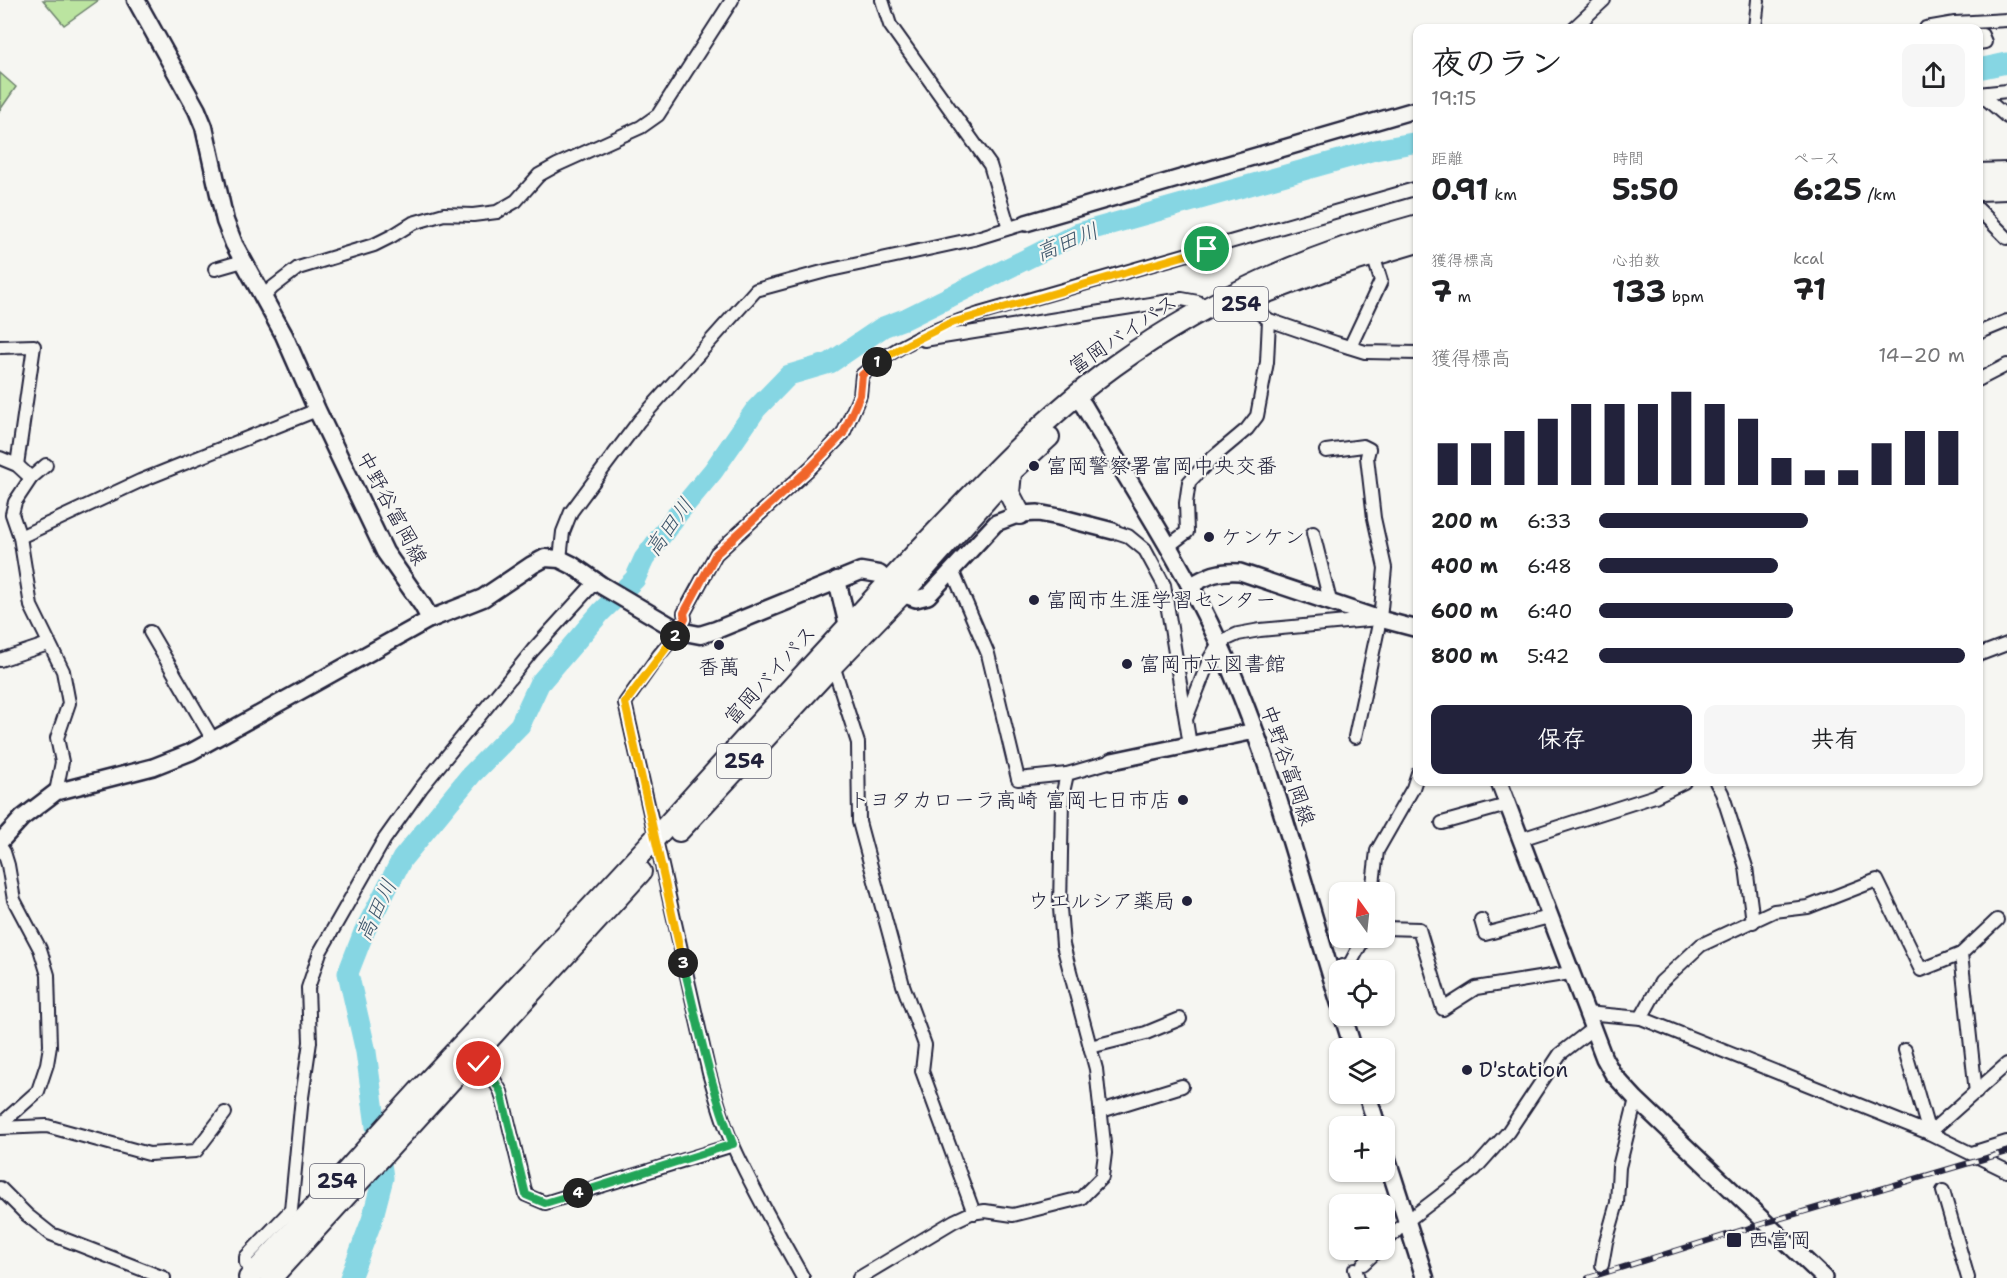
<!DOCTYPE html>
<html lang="ja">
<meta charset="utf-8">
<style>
body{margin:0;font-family:"Shantell Sans","Klee One",sans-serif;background:#f6f6f6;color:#202124;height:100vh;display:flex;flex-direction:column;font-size:22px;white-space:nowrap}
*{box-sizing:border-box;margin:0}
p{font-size:20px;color:#757577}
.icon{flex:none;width:33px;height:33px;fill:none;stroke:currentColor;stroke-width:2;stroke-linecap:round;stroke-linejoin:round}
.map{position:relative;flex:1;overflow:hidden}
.side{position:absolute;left:1413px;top:24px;width:570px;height:762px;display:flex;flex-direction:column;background:#fff;border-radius:12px;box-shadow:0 2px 4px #0004}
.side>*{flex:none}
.needle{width:39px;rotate:345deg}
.tools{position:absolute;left:1329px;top:882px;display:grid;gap:12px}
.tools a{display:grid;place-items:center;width:66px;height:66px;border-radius:12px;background:#fff;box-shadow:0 2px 4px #0004;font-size:30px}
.pin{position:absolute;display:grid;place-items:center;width:51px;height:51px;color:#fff;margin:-26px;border:3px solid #fff;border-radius:50%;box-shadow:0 2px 6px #0007}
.km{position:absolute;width:30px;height:30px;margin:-15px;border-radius:50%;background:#222;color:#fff;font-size:16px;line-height:30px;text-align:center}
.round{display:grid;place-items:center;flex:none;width:63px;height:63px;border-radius:12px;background:#f6f6f6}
.summary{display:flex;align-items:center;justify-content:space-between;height:102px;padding:0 18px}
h1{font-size:33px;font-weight:700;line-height:45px}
.metrics{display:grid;grid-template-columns:repeat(3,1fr);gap:9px;height:102px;padding:6px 18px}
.metrics div{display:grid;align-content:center}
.metrics b{font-size:30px;font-weight:700}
.metrics small{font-size:16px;font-weight:400}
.metrics p{font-size:16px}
.chart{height:168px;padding:12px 18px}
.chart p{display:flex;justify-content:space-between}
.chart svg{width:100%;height:108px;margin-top:6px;stroke:#22223b;stroke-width:6}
.cta{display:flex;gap:12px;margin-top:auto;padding:12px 18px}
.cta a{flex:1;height:69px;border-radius:12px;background:#22223b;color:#fff;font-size:24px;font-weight:700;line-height:69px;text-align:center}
.cta a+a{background:#f6f6f6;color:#202124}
ul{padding:0 18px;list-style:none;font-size:20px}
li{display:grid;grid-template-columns:96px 72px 1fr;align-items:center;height:45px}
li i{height:15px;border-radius:8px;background:#22223b}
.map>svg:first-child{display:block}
.green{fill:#bbe4a0;stroke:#6e836e;stroke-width:1.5}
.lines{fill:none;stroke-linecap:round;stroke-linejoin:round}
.river{stroke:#86d6e3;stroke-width:21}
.minor-casing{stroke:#22223b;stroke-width:16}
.tertiary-casing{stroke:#22223b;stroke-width:20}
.secondary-casing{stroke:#22223b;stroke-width:21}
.trunk-casing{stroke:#22223b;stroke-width:24}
.minor{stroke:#f6f6f2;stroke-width:12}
.tertiary{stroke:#f6f6f2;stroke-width:15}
.secondary{stroke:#f6f6f2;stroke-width:16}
.trunk{stroke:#f6f6f2;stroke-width:20}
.rail-casing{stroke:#22223b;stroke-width:6}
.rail{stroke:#f6f6f2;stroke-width:4;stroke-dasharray:11;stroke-linecap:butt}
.split-1-casing{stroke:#fff;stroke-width:12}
.split-2-casing{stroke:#fff;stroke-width:12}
.split-3-casing{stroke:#fff;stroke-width:12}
.split-4-casing{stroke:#fff;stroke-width:12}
.split-5-casing{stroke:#fff;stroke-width:12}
.split-1{stroke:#f5b400;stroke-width:8}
.split-2{stroke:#f0652b;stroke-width:8}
.split-3{stroke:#f5b400;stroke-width:8}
.split-4{stroke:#22a559;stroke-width:8}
.split-5{stroke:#22a559;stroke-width:8}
.poi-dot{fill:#22223b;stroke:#f6f6f2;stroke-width:2}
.labels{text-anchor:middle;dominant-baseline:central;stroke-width:4.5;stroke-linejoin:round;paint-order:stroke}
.shield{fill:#f6f6f2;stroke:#626272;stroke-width:1.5}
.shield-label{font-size:20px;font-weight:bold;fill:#22223b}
.street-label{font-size:21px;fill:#22223b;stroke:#f6f6f2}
.poi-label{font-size:21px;fill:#22223b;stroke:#f6f6f2;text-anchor:start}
.water-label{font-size:22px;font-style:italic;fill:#40586d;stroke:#f6f6f2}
</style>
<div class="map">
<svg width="2007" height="1278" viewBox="0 0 2007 1278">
<rect width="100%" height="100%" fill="#f6f6f2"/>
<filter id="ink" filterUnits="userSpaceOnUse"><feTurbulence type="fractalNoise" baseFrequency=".0167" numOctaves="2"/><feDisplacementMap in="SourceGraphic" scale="12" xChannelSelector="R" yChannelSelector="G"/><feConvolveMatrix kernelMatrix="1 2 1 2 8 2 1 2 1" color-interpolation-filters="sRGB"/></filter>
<g filter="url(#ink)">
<!-- green -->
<g class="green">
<path d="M43 0H99L64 25Z"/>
<path d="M0 73 16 87 0 110Z"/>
</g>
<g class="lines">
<!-- river -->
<g class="river">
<path d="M1978 69 2007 63"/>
<path d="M350 1278 372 1220 383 1178 366 1052 348 973 364 932 402 859 471 775 520 725 539 684 601 612 635 579 644 559 679 512 713 471 756 409 789 375 830 363 883 327 907 318 1079 233 1375 150 1418 142"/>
</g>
<defs>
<g id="minor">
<path d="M882 0 890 25 990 165 1009 228"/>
<path d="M1574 28 1604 0"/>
<path d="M1755 28 1758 0"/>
<path d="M1926 28 1955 23 2007 20"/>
<path d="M1978 35H1982L1985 42 1978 43"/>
<path d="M1978 92 2007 117"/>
<path d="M1978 94 2007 91"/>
<path d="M1978 209 2007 238"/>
<path d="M215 269 243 261"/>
<path d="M264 297 272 288 298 268 374 245 392 236 413 223 444 214 473 215 497 212 516 201 539 175 557 165 641 127 658 115 732 0"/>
<path d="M1250 300 1257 311 1269 320 1336 343 1365 352 1418 353"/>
<path d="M1978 333 2007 321"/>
<path d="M924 340 1182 299 1198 302 1204 310"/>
<path d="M0 347 34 346 17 465"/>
<path d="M1350 347 1381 281 1373 255"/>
<path d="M1978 380 2007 365"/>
<path d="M1326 451 1363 446 1369 449 1367 457 1374 518 1385 568 1380 619 1355 737"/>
<path d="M0 458 17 465 31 478"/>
<path d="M46 465 31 478 15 502 12 514 20 537 31 606 63 671 69 703 57 738 62 762 56 792"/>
<path d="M1113 531 1128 536 1145 550 1164 585 1190 745"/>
<path d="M1313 533 1330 601"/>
<path d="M20 537 140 481 317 410"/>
<path d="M1167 547 1187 532 1186 503 1189 482 1210 460 1247 429 1257 416 1267 362 1269 320"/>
<path d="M560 559 563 532 571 512 591 485 639 421 756 290 826 271 974 239 1026 223"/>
<path d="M952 570 988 654 1018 779 1067 774"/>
<path d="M150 632 213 740"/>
<path d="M1978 655 2007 644"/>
<path d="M0 660 48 644"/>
<path d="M833 665 858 743 859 822 903 985 925 1045 922 1071 974 1213"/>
<path d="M1186 719 1210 658 1216 648 1227 639 1238 634 1260 630 1378 619"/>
<path d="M1716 782 1722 793 1746 867 1753 922"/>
<path d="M1442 823 1507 805"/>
<path d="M1521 839 1655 796 1684 782"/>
<path d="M0 846 4 852 8 865 14 900 40 949 48 975 50 1046 47 1064 38 1091 0 1125"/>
<path d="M1372 892 1377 851 1413 788 1418 773"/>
<path d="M1481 920 1485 934 1549 917"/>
<path d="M1384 928 1419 929 1443 1009 1476 988 1570 973"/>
<path d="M1961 954 1976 1093"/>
<path d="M1329 970 1350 964 1364 938"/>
<path d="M1586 1013 1641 1018 1929 1133 2007 1171"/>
<path d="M1641 1018 1661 982 1701 945 1774 911 1808 907 1877 880 1921 970 1961 954 1997 920"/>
<path d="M1090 1047 1146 1033 1180 1019"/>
<path d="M1905 1050 1929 1133 2007 1064"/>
<path d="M472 1058 493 1078 501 1092 526 1195 545 1203 733 1145"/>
<path d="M1101 1111 1182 1086"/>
<path d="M0 1128 47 1126 149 1154 196 1151 225 1113"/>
<path d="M1972 1153 2007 1142"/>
<path d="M0 1188 27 1215 51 1234 164 1278"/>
<path d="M1943 1191 1968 1278"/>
<path d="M1384 1243 1407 1221 1475 1169 1508 1132 1560 1054 1592 1029"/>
<path d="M1363 1264 1378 1250"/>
<path d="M1602 1265 1606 1242 1617 1203 1619 1167 1636 1099"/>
<path d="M1355 1269 1358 1278"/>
<path d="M253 1273 246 1263V1257L291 1210 302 1097 310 1042 308 988 320 952 384 840 421 788 533 650 596 581"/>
<path d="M803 1278C779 1234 752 1189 732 1143 722 1120 716 1097 709 1073L625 703 659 655 679 631 685 619 684 613 716 554 810 468 843 434 860 395 862 375C895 345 937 328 979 314L1418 188"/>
<path d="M859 1278 954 1221 971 1213 985 1211 1013 1215 1081 1198 1102 1177 1105 1153 1096 1069 1063 945 1060 908 1062 797 1067 774 1112 761"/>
</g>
<g id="tertiary">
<path d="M1026 223 1418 109"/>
<path d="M1190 586C1207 576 1219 570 1240 572L1380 619 1418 629"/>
<path d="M902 594 916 599 928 596 996 523 1020 514 1038 513 1059 517 1113 531"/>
<path d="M1112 761 1255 731"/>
<path d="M1499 782 1604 1058 1613 1074 1636 1099 1824 1278"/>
<path d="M0 842 22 818 56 792 153 767 191 752 430 619"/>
</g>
<g id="secondary">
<path d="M136 0 197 110 204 127 225 221 234 244 284 335 317 410 385 552 423 606 430 619 483 598 532 565 545 558 560 559 572 565 601 585 679 631 700 635 716 630 861 571 879 574 897 590"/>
<path d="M1076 396 1084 406C1130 484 1181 561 1219 643 1272 759 1302 883 1340 1004"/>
<path d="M837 580 848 626"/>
<path d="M1343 1016 1353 1048"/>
<path d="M1367 1094 1377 1126"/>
<path d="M1384 1150 1425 1278"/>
</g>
<g id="trunk">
<path d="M1978 174 2007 173"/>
<path d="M1978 190 2007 189"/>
<path d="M1262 294 1334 267 1418 242"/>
<path d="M1011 472 1009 493 1020 514"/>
<path d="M679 831 833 665 902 594 1011 472 1049 437"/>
<path d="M249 1278C306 1218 360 1155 416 1094 503 1000 592 908 678 813 757 725 836 639 916 553 979 487 1040 420 1114 366 1206 300 1309 254 1418 225"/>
<path d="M271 1278 641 872"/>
</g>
</defs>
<!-- minor casing -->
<use href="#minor" class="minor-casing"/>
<!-- tertiary casing -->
<use href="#tertiary" class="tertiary-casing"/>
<!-- secondary casing -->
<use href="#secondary" class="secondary-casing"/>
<!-- trunk casing -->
<use href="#trunk" class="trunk-casing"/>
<!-- minor -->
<use href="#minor" class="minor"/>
<!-- tertiary -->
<use href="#tertiary" class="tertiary"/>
<!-- secondary -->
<use href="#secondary" class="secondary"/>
<!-- trunk -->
<use href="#trunk" class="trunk"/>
<defs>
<path id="rail" d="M1588 1278 1765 1223 2007 1152"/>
</defs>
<!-- rail casing -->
<use href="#rail" class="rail-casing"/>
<!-- rail -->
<use href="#rail" class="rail"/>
</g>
</g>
<g class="lines" filter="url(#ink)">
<defs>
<path id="split-1" d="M877 362 910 343 948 324 1207 249"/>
<path id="split-2" d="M675 636 685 619 684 613 716 554 810 468 843 434 860 395 862 375 877 362"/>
<path id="split-3" d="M675 636 625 703 683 963"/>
<path id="split-4" d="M578 1193 733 1144C710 1086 698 1024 683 963"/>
<path id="split-5" d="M479 1064 493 1078 501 1092 526 1195 545 1203 578 1193"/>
</defs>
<!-- split-1 casing -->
<use href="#split-1" class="split-1-casing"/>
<!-- split-2 casing -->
<use href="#split-2" class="split-2-casing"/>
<!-- split-3 casing -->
<use href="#split-3" class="split-3-casing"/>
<!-- split-4 casing -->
<use href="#split-4" class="split-4-casing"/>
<!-- split-5 casing -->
<use href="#split-5" class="split-5-casing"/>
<!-- split-1 -->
<use href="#split-1" class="split-1"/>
<!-- split-2 -->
<use href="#split-2" class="split-2"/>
<!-- split-3 -->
<use href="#split-3" class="split-3"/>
<!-- split-4 -->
<use href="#split-4" class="split-4"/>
<!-- split-5 -->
<use href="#split-5" class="split-5"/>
</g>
<!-- markers -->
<g class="poi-dot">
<circle cx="1034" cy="466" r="6"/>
<circle cx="1209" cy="537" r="6"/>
<circle cx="1034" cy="600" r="6"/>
<circle cx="719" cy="645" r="6"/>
<circle cx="1127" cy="664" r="6"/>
<circle cx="1183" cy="800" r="6"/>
<circle cx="1187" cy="901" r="6"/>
<circle cx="1467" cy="1070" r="6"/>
<rect x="1726" y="1232" width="16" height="16" rx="3"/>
</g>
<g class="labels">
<!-- shield labels -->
<g class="shield">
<rect x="1214" y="287" width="54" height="34" rx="4.5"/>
<rect x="717" y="744" width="54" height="34" rx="4.5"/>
<rect x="310" y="1164" width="54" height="34" rx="4.5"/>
</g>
<g class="shield-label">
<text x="1241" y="304">254</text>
<text x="744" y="761">254</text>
<text x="337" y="1181">254</text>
</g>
<!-- street labels -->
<g class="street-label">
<text transform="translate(1123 334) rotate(-34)">富岡バイパス</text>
<text transform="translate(392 508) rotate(62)">中野谷富岡線</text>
<text transform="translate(770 675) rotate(-48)">富岡バイパス</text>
<text transform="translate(1288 765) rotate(71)">中野谷富岡線</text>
</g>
<!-- poi labels -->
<g class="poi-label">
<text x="1046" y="466">富岡警察署富岡中央交番</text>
<text x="1221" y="537">ケンケン</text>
<text x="1046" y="600">富岡市生涯学習センター</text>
<text x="1139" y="664">富岡市立図書館</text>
<text x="719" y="667" text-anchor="middle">香萬</text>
<text x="1171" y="800" text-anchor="end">トヨタカローラ高崎 富岡七日市店</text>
<text x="1175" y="901" text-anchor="end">ウエルシア薬局</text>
<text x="1479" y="1070">D'station</text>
<text x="1748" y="1240">西富岡</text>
</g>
<!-- water labels -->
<g class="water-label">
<text transform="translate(1067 242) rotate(-22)">高田川</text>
<text transform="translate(669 527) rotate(-54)">高田川</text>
<text transform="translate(376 910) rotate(-64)">高田川</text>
</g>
</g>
</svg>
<div class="tools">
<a><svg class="needle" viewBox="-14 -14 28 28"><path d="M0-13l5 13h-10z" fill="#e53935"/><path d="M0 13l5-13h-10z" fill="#757577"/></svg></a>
<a><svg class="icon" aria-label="locate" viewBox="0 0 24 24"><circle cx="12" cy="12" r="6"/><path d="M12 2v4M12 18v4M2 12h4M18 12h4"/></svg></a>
<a><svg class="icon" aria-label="layers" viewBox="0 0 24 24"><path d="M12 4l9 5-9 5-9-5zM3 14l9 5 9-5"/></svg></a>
<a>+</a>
<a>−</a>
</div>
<div class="pin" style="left:1207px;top:249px;background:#1e9e55"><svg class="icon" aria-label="arrive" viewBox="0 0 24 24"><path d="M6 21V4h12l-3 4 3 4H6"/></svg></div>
<div class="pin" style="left:479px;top:1064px;background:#d93025"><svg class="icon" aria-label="check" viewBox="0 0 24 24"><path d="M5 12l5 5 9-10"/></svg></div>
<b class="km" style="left:877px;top:362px">1</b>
<b class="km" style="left:675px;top:636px">2</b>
<b class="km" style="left:683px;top:963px">3</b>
<b class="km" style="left:578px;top:1193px">4</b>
<section class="side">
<div class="summary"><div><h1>夜のラン</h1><p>19:15</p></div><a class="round"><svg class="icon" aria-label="share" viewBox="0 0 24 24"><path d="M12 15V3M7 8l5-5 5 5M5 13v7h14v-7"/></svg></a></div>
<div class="metrics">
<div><p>距離</p><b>0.91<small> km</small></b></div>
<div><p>時間</p><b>5:50</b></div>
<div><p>ペース</p><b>6:25<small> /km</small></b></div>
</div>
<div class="metrics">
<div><p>獲得標高</p><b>7<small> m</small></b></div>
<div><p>心拍数</p><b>133<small> bpm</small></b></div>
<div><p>kcal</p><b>71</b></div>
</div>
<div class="chart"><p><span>獲得標高</span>14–20 m</p>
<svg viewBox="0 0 160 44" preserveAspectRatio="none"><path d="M5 44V27M15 44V27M25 44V22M35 44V17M45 44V11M55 44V11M65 44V11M75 44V6M85 44V11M95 44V17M105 44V33M115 44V38M125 44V38M135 44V27M145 44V22M155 44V22"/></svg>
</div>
<ul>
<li><b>200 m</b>6:33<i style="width:57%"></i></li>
<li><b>400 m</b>6:48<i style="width:49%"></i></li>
<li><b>600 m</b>6:40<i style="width:53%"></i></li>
<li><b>800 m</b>5:42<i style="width:100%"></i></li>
</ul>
<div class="cta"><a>保存</a><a>共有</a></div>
</section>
</div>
